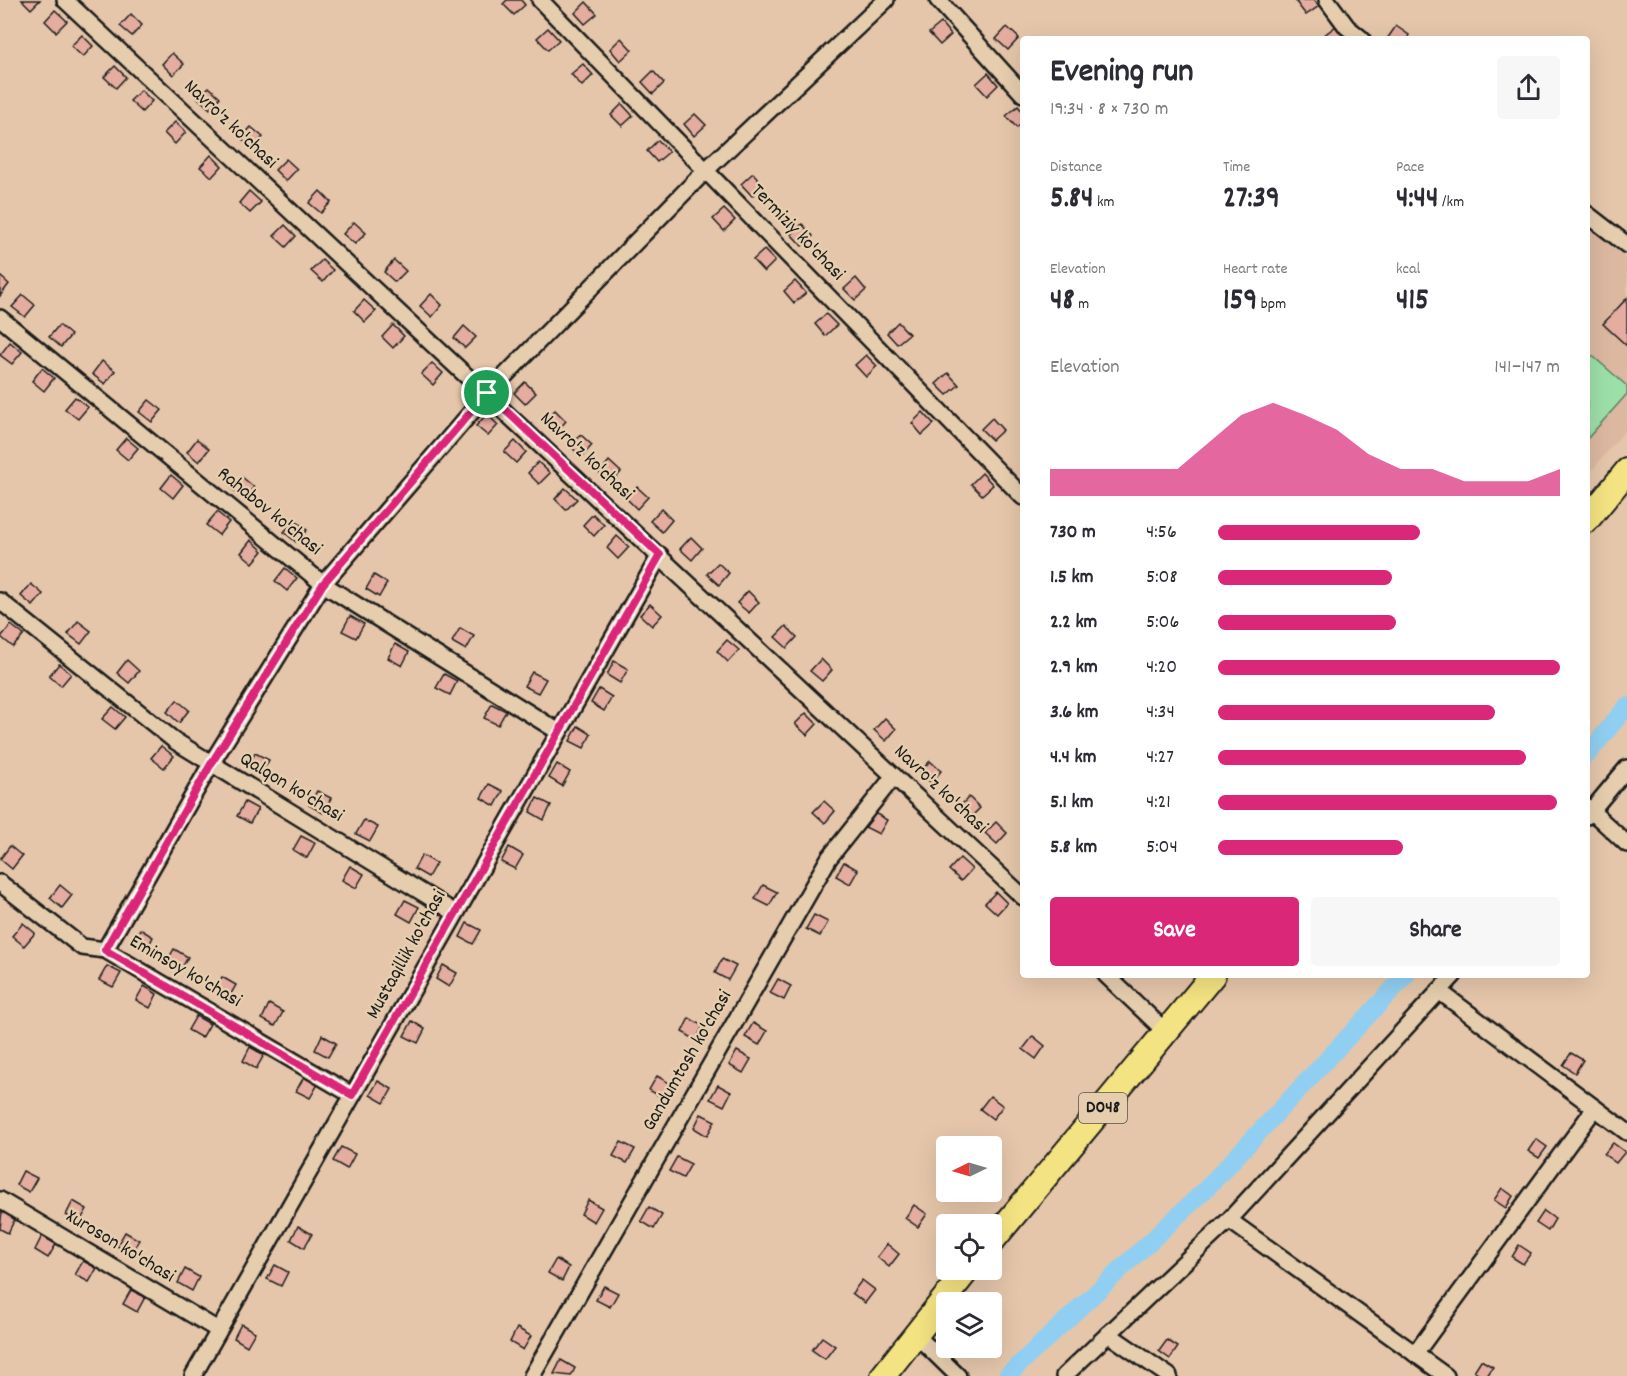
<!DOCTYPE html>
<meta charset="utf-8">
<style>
body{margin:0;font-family:Dekko,sans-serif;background:#f7f7f7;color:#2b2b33;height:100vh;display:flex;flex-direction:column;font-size:22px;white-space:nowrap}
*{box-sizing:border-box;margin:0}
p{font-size:20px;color:#7c7c81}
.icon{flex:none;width:33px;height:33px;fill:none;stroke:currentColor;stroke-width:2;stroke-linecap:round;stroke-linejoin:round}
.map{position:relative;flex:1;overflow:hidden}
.panel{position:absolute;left:1020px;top:36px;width:570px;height:942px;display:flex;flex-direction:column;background:#fff;border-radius:6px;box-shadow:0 6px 24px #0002}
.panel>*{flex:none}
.needle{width:39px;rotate:265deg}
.controls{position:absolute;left:936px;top:1136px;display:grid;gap:12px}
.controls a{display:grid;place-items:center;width:66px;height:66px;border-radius:6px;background:#fff;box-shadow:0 6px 24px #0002;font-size:30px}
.pin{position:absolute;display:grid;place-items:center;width:51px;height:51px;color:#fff;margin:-26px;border:3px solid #fff;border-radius:50%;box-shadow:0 2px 6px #0007}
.round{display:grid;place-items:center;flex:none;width:63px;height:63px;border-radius:6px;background:#f7f7f7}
.overview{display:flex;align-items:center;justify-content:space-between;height:102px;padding:0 30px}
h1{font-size:33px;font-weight:700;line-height:45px}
.stats{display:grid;grid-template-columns:repeat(3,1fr);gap:9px;height:102px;padding:6px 30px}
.stats div{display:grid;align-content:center}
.stats b{font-size:30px;font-weight:700}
.stats small{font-size:16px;font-weight:400}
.stats p{font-size:16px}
.chart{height:168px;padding:12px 30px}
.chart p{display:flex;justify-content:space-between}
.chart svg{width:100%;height:108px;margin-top:6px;fill:#db2777;opacity:.7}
.button{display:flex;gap:12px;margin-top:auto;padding:12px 30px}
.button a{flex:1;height:69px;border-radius:6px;background:#db2777;color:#fff;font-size:24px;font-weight:700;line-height:69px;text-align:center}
.button a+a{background:#f7f7f7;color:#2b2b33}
ul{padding:0 30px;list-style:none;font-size:20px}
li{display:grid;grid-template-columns:96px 72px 1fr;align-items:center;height:45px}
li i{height:15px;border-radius:8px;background:#db2777}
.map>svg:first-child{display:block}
.built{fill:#ddb8a1}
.green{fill:#9ddfa9;stroke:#5c7e62;stroke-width:1.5}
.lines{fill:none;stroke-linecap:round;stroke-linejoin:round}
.canal{stroke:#91cff2;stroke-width:18}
.building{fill:#e5aca0;stroke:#1c1c1c;stroke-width:1.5}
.street-casing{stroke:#1c1c1c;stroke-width:20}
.primary-casing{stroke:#1c1c1c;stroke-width:28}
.street{stroke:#e5cdad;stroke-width:15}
.primary{stroke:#f4e382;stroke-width:24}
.route-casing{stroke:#fff;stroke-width:12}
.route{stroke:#db2777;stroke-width:8}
.labels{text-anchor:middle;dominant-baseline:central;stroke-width:5;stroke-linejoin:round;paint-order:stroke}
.shield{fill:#e5cdad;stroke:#585148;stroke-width:1.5}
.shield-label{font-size:18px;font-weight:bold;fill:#1c1c1c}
.street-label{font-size:20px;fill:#1c1c1c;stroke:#e5cdad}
</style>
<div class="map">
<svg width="1627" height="1376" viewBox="0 0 1627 1376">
<rect width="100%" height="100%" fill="#e5c6aa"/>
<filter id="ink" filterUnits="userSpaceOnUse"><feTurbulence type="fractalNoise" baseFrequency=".0167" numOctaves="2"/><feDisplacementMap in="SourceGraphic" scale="12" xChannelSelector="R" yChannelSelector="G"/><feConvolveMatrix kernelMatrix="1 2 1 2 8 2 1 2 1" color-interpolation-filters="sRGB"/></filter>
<g filter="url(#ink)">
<!-- built -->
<path class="built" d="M1590 227 1627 259V428L1587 476V230Z"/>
<!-- green -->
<path class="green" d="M1587 351 1627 386V394L1587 439Z"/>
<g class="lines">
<!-- canal -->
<g class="canal">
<path d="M1587 755 1627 706"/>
<path d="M1007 1376 1204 1191 1406 975"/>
</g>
</g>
<!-- building -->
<g class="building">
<path d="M22 0H40L31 9Z"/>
<path d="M507 0H521L525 5 514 15 503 4Z"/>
<path d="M1300 0H1314L1319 6 1306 15 1296 2Z"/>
<path d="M586 2 597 14 585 24 575 13Z"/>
<path d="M55 10 67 21 56 32 45 21Z"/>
<path d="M131 14 142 25 132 36 120 26Z"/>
<path d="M941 23 951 35 940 45 929 33Z"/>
<path d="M1336 26 1345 39H1325L1323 36Z"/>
<path d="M1396 26 1409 35 1407 39H1387Z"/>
<path d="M1007 27 1019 38 1008 50 996 39Z"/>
<path d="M548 28 559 40 548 50 537 38Z"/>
<path d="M82 35 93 46 83 57 71 46Z"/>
<path d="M621 38 632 50 620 61 610 49Z"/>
<path d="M172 53 184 64 173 75 162 64Z"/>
<path d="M583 64 593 75 582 86 571 74Z"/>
<path d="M115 66 126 77 116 88 104 77Z"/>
<path d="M653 71 664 83 653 94 642 82Z"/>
<path d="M988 73 998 85 987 96 976 84Z"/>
<path d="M209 87 220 97 210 109 198 98Z"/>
<path d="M141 90 152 101 142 112 130 101Z"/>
<path d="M622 104 633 116 622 126 611 115Z"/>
<path d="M1018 106 1023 112V122L1017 128 1006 116Z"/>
<path d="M695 114 706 125 694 136 684 124Z"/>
<path d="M175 122 186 132 175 144 164 133Z"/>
<path d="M251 127 263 137 252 149 241 138Z"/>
<path d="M658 140 669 152 657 162 647 151Z"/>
<path d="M211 155 222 166 212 177 200 167Z"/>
<path d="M286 159 297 169 286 181 275 170Z"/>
<path d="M753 173 763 185 752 196 741 184Z"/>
<path d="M249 191 261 202 250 213 239 203Z"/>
<path d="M320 191 331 202 321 213 309 203Z"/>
<path d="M724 209 735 220 724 231 713 219Z"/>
<path d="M354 222 366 233 355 244 343 234Z"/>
<path d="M802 224 813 236 802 246 791 234Z"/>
<path d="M285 225 296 236 286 247 274 236Z"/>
<path d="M764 250 775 261 764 272 753 260Z"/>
<path d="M322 260 333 270 323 282 311 271Z"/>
<path d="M394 260 406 271 395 282 384 272Z"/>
<path d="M0 276 9 284 0 296Z"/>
<path d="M856 278 866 290 855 300 844 289Z"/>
<path d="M795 281 806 293 794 303 784 291Z"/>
<path d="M431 294 442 305 432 317 420 306Z"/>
<path d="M23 295 35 305 25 317 12 307Z"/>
<path d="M1627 298V346L1603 324Z"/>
<path d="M364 300 376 311 365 322 354 311Z"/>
<path d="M826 314 837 325 825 336 815 324Z"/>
<path d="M898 322 909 334 897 344 887 333Z"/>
<path d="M59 325 71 335 61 347 49 337Z"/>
<path d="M393 325 404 336 393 348 382 337Z"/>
<path d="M464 326 476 337 465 348 454 338Z"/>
<path d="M10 342 22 352 12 364 0 355Z"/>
<path d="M866 355 877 366 866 377 855 365Z"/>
<path d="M102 361 115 371 105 384 92 374Z"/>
<path d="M432 363 443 373 433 385 421 374Z"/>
<path d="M42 368 54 378 44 391 32 381Z"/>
<path d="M948 373 959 385 947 395 936 384Z"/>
<path d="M525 382 536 393 525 404 514 393Z"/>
<path d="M75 397 88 407 78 419 65 409Z"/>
<path d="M149 400 162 410 152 422 139 412Z"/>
<path d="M555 410 566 421 556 432 544 421Z"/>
<path d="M923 412 934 424 922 435 912 423Z"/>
<path d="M487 414 498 425 488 436 476 426Z"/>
<path d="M992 418 1003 430 992 440 981 429Z"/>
<path d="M581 435 592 445 582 457 570 446Z"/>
<path d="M126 438 138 448 128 460 116 450Z"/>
<path d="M197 439 209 449 199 462 187 452Z"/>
<path d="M515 441 526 452 516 463 504 452Z"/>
<path d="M609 461 621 472 610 484 599 473Z"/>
<path d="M538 462 550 473 539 484 528 473Z"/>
<path d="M982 473 993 485 982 495 971 484Z"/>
<path d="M171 475 183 485 173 498 161 488Z"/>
<path d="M242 477 254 487 244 499 232 489Z"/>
<path d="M637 487 648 497 637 509 626 498Z"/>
<path d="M565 488 577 499 566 510 555 499Z"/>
<path d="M661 509 672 520 662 532 650 521Z"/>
<path d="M217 512 229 522 219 535 206 525Z"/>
<path d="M593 514 604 525 594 536 583 525Z"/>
<path d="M295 520 307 530 296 542 284 532Z"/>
<path d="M617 536 629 547 618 559 607 548Z"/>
<path d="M691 537 702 548 692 560 680 549Z"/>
<path d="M251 540 263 551 253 563 241 553Z"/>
<path d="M718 563 729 573 719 585 707 574Z"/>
<path d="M285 568 297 578 287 591 275 581Z"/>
<path d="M374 575 387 583 379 597 366 589Z"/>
<path d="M31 584 43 594 33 606 21 596Z"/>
<path d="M748 591 759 602 749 613 737 603Z"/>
<path d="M650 604 662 615 652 626 640 615Z"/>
<path d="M350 616 364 624 356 638 342 631Z"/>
<path d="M78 621 91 631 81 644 68 634Z"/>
<path d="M11 625 24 635 13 647 1 637Z"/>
<path d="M786 626 797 637 787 648 775 637Z"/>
<path d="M460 628 474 636 466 650 452 642Z"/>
<path d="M727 640 739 650 728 662 717 651Z"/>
<path d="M395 644 409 652 402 666 388 658Z"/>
<path d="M821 659 832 670 822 681 810 671Z"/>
<path d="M127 660 139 671 129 683 117 673Z"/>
<path d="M614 661 628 669 620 683 607 675Z"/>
<path d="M59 664 71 674 61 686 49 676Z"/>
<path d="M532 672 546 679 538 693 524 686Z"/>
<path d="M444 674 457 681 450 695 436 688Z"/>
<path d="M599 689 612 697 604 711 591 703Z"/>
<path d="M177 700 189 710 179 723 167 712Z"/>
<path d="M492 704 506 711 498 725 484 718Z"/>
<path d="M113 707 125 717 115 729 102 719Z"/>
<path d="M806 713 817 724 807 735 795 724Z"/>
<path d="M885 718 896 729 886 741 874 730Z"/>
<path d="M578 726 591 734 584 748 570 741Z"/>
<path d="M161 746 174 756 164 768 151 758Z"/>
<path d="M255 753 269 760 261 774 248 767Z"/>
<path d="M930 761 941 771 931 783 920 772Z"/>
<path d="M557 764 570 772 562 786 549 778Z"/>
<path d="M489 784 503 791 495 806 481 798Z"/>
<path d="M317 791 331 798 323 813 309 805Z"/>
<path d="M969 797 980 808 969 819 958 808Z"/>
<path d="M537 798 551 805 544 820 530 812Z"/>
<path d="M824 801 835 811 825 823 813 812Z"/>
<path d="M245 802 258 809 250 823 237 816Z"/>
<path d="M873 812 887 820 879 834 865 827Z"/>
<path d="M364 820 378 827 370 841 356 834Z"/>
<path d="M996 822 1007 833 997 844 985 833Z"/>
<path d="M301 836 315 843 307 858 293 850Z"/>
<path d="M10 846 22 856 12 869 0 859Z"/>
<path d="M509 847 523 855 515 869 501 862Z"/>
<path d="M422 855 436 863 428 877 414 869Z"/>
<path d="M960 858 972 869 961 881 949 870Z"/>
<path d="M844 862 858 870 850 884 836 876Z"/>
<path d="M350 866 364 874 356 888 342 880Z"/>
<path d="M60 885 72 895 62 908 50 898Z"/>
<path d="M763 885 777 892 769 906 755 899Z"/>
<path d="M996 892 1007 903 997 914 985 903Z"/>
<path d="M405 900 419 907 411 922 397 914Z"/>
<path d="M814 915 828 922 820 936 806 929Z"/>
<path d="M23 923 35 933 24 946 12 936Z"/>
<path d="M467 923 481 930 473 944 460 937Z"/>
<path d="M140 929 153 937 146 951 132 943Z"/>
<path d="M174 949 188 957 180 971 166 963Z"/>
<path d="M722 959 736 966 728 980 715 973Z"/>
<path d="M443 965 457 973 449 987 436 979Z"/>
<path d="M107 966 121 973 113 987 99 980Z"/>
<path d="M222 977 236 985 228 999 214 991Z"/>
<path d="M778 979 791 986 784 1000 770 993Z"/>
<path d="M144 986 157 994 150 1008 136 1000Z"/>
<path d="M269 1004 283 1012 275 1026 262 1019Z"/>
<path d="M196 1016 210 1024 202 1038 188 1030Z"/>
<path d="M689 1018 703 1026 696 1040 682 1032Z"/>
<path d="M412 1021 425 1029 418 1043 404 1036Z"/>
<path d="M753 1023 767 1031 759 1045 745 1037Z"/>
<path d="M322 1035 336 1043 328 1057 315 1050Z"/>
<path d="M1033 1036 1045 1046 1036 1059 1023 1049Z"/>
<path d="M250 1047 264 1055 256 1069 243 1061Z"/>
<path d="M737 1051 751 1059 743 1073 729 1065Z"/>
<path d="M1571 1053 1583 1060 1575 1073 1563 1065Z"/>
<path d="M657 1076 671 1084 663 1098 649 1090Z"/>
<path d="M304 1077 318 1084 310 1098 296 1091Z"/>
<path d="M378 1081 392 1089 384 1103 370 1095Z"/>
<path d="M718 1085 731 1092 724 1106 710 1099Z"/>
<path d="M990 1096 1003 1106 993 1119 980 1109Z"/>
<path d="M701 1114 715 1121 707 1136 694 1128Z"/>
<path d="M1536 1139 1547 1147 1539 1158 1528 1151Z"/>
<path d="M621 1142 635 1149 627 1163 613 1156Z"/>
<path d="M1613 1143 1625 1152 1616 1163 1604 1154Z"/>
<path d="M341 1147 355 1154 347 1169 333 1161Z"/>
<path d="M677 1157 691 1164 683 1178 669 1171Z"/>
<path d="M23 1171 37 1178 29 1192 16 1185Z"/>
<path d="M1502 1188 1513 1196 1506 1208 1494 1200Z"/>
<path d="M588 1200 602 1208 594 1222 581 1214Z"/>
<path d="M73 1201 87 1209 79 1223 66 1215Z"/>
<path d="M914 1205 927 1214 918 1227 905 1218Z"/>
<path d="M649 1207 662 1215 654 1229 641 1221Z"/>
<path d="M2 1211 15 1219 8 1233 0 1229Z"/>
<path d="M1544 1211 1555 1219 1548 1231 1536 1223Z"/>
<path d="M298 1226 312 1234 304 1248 291 1240Z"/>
<path d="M125 1232 139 1240 131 1254 117 1246Z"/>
<path d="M42 1236 56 1244 48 1258 35 1250Z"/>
<path d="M887 1244 899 1254 889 1267 877 1257Z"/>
<path d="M1519 1245 1531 1253 1523 1264 1512 1257Z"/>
<path d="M556 1259 569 1267 562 1281 548 1273Z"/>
<path d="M83 1261 97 1268 89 1282 75 1275Z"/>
<path d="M275 1265 288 1272 281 1286 267 1279Z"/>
<path d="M185 1269 199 1277 192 1291 178 1283Z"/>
<path d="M862 1280 875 1290 865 1303 852 1293Z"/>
<path d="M604 1286 618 1293 610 1307 596 1300Z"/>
<path d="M131 1290 145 1297 137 1312 123 1304Z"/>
<path d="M241 1324 255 1332 247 1346 234 1338Z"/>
<path d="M517 1328 531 1336 523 1350 510 1342Z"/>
<path d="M822 1337 835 1346 825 1359 812 1350Z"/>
<path d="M1167 1340 1178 1347 1170 1359 1159 1351Z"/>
<path d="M561 1360 575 1368 571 1376 554 1374Z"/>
<path d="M1481 1360 1493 1367 1487 1376H1481L1474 1371Z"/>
</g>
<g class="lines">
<defs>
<g id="street">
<path d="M65 0 1023 897"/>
<path d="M540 0 1023 497"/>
<path d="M938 0 1023 94"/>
<path d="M1327 0 1347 27 1362 39"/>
<path d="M1587 214 1627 245"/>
<path d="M0 318 323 584 559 732"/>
<path d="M0 601 175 741 454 912"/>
<path d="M1587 807 1627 844"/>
<path d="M1587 816 1627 768"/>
<path d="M0 883 82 947 105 950 352 1095"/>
<path d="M105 950 211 764 323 584 487 394 706 170 886 0"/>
<path d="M1106 975 1166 1032"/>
<path d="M1439 991 1627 1132"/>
<path d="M0 1200 218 1330"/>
<path d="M1229 1220 1446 1376"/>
<path d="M914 1333 958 1376"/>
<path d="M1108 1334 1169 1376"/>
<path d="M1415 1354 1595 1108"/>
<path d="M193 1376 660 555"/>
<path d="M532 1376 829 858 894 776"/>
<path d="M1064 1376 1229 1220 1454 975"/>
</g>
<g id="primary">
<path d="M1587 520 1627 471"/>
<path d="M992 1241 1213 975"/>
<path d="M883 1376 968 1269"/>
</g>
</defs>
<!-- street casing -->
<use href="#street" class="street-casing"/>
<!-- primary casing -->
<use href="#primary" class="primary-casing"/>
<!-- street -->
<use href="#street" class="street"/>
<!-- primary -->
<use href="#primary" class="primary"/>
</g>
</g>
<g class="lines" filter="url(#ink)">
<defs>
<path id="route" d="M487 393 660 555 352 1095 105 950 211 764 323 584Z"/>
</defs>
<!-- route casing -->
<use href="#route" class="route-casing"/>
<!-- route -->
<use href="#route" class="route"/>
</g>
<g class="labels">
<!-- shield labels -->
<rect class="shield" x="1079" y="1093" width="48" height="30" rx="4.5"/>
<g class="shield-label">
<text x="1103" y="1108">D048</text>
</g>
<!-- street labels -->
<g class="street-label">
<text transform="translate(230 125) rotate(43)">Navro'z ko'chasi</text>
<text transform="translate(797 233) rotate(46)">Termiziy ko'chasi</text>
<text transform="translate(586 457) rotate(43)">Navro'z ko'chasi</text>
<text transform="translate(269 512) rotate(39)">Rahabov ko'chasi</text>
<text transform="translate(291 788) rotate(31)">Qalqon ko'chasi</text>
<text transform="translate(940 790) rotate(43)">Navro'z ko'chasi</text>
<text transform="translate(407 955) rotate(-61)">Mustaqillik ko'chasi</text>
<text transform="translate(185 972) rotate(30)">Eminsoy ko'chasi</text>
<text transform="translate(688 1061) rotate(-60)">Gandumtosh ko'chasi</text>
<text transform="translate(120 1247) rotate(31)">Xuroson ko'chasi</text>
</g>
</g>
</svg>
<div class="controls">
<a><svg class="needle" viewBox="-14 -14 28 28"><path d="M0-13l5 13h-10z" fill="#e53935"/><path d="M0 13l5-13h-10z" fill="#7c7c81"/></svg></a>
<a><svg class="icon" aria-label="locate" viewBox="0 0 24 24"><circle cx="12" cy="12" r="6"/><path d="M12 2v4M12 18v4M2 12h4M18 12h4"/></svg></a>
<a><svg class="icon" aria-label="layers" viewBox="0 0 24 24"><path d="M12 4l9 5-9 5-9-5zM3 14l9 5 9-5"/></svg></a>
</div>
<div class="pin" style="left:487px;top:393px;background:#1e9e55"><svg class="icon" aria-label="arrive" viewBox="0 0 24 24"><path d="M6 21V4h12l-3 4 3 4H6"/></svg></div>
<section class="panel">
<div class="overview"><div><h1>Evening run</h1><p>19:34 · 8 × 730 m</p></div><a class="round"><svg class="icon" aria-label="share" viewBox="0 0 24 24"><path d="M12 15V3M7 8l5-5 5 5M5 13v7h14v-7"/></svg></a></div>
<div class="stats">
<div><p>Distance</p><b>5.84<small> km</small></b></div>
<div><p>Time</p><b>27:39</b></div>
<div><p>Pace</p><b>4:44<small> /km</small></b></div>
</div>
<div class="stats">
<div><p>Elevation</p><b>48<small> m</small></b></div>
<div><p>Heart rate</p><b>159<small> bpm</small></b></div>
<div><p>kcal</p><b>415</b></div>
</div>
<div class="chart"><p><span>Elevation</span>141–147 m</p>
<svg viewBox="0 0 160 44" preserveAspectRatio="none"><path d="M0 44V33L10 33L20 33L30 33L40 33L50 22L60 11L70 6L80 11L90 17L100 27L110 33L120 33L130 38L140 38L150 38L160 33V44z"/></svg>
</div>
<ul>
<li><b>730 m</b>4:56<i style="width:59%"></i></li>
<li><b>1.5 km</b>5:08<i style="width:51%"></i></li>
<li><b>2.2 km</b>5:06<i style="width:52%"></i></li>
<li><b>2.9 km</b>4:20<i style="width:100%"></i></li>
<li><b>3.6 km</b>4:34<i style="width:81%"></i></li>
<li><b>4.4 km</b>4:27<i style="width:90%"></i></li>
<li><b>5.1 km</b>4:21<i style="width:99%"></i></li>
<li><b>5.8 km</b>5:04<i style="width:54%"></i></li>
</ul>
<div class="button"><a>Save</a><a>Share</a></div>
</section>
</div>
